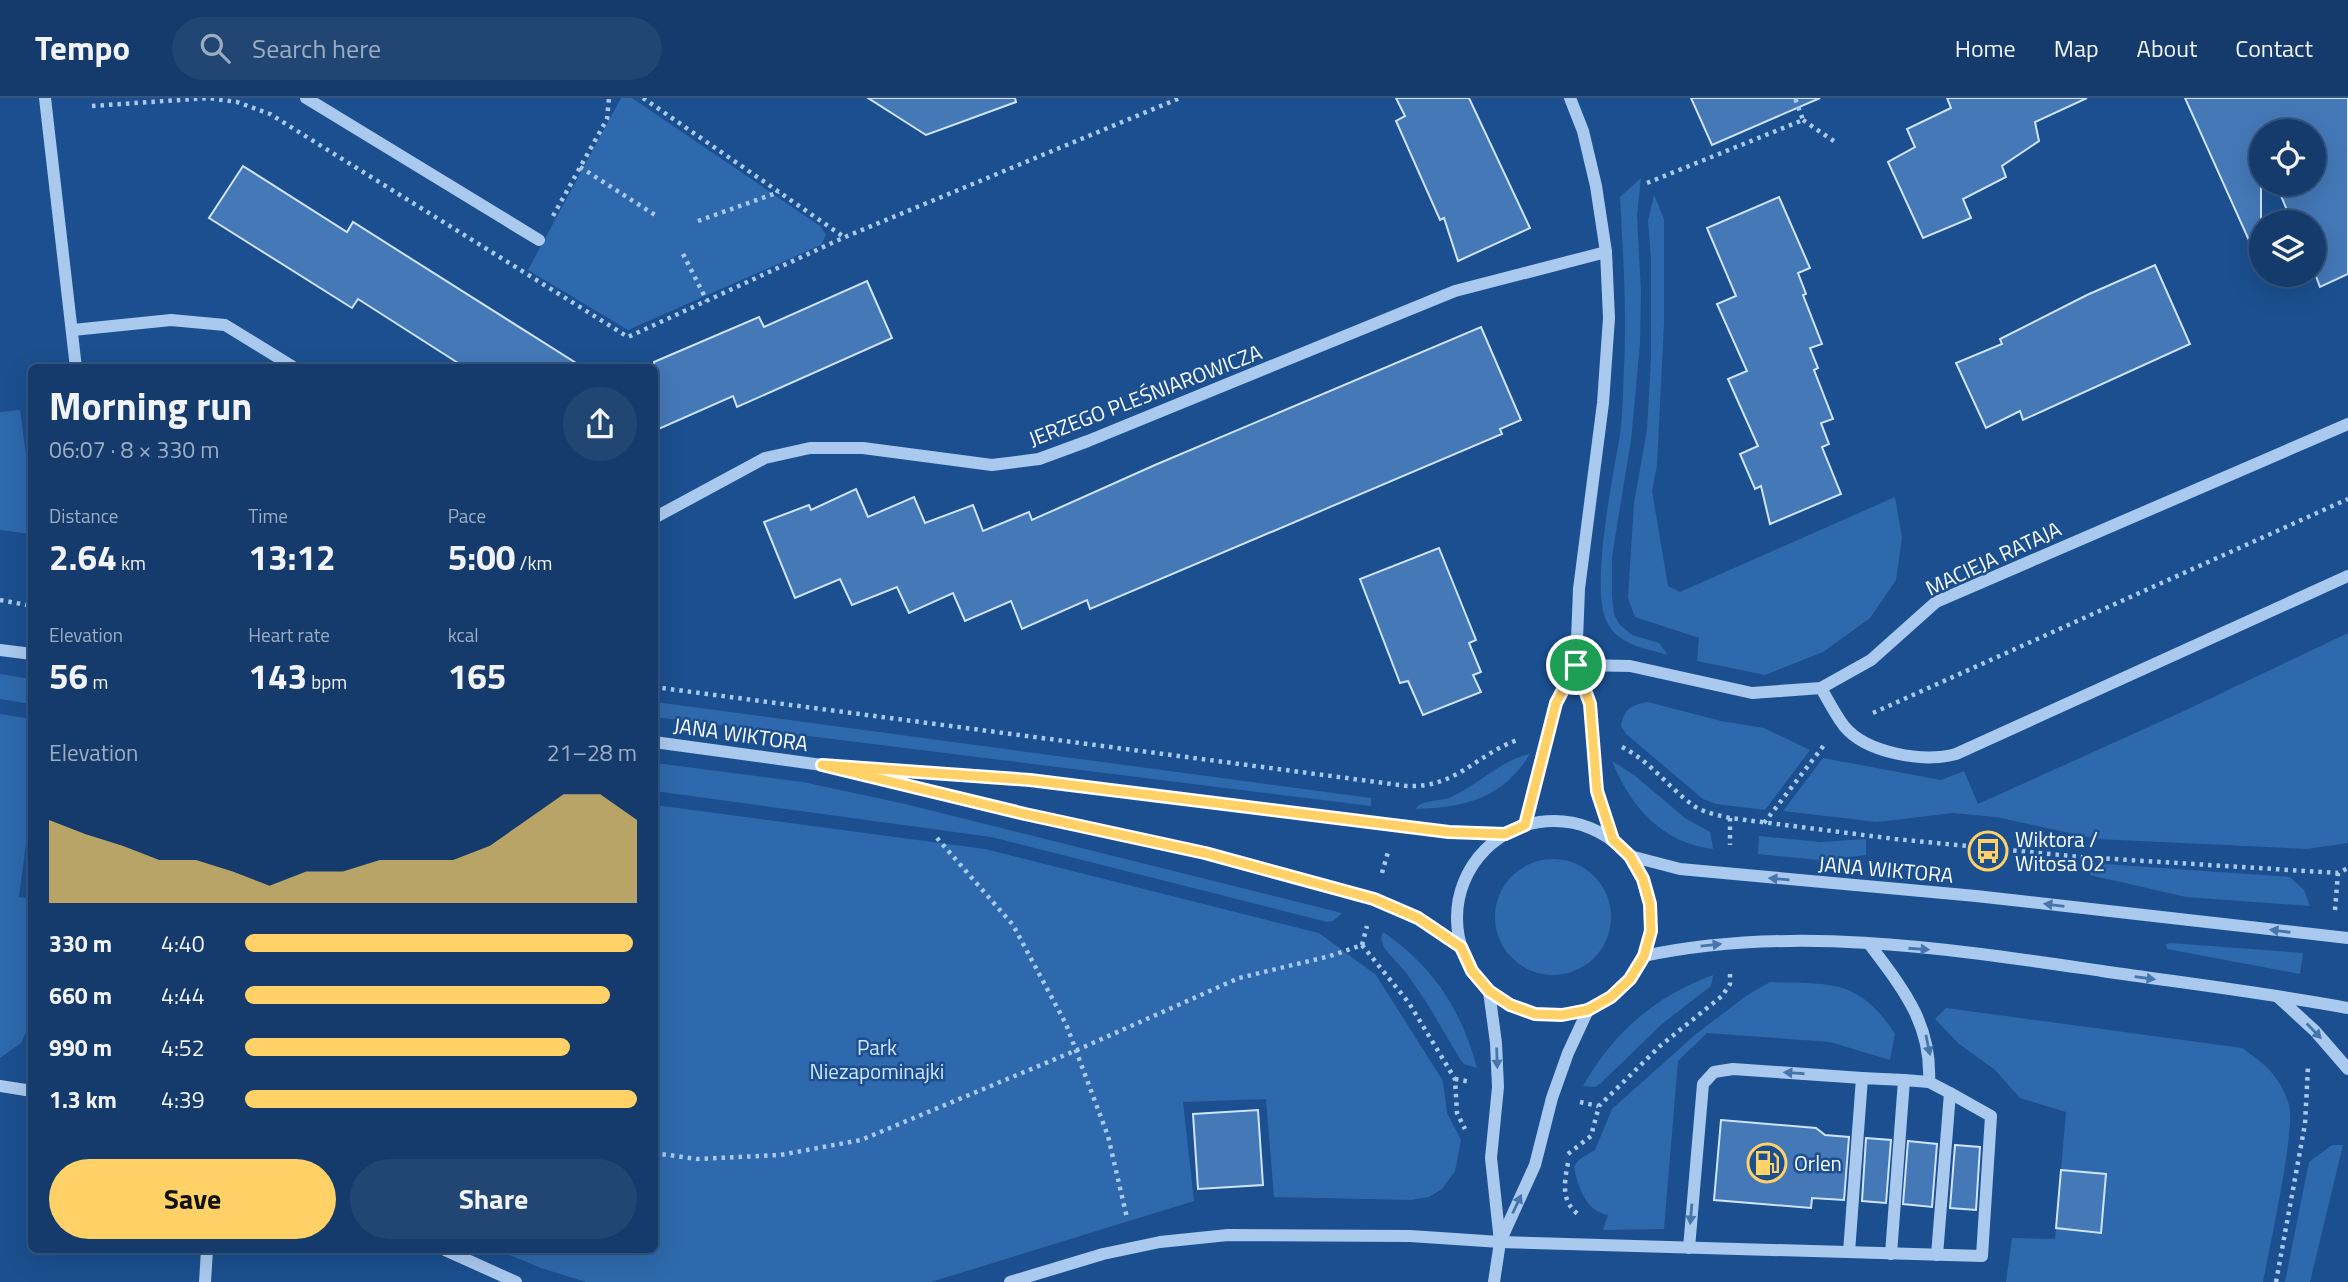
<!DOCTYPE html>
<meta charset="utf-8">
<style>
body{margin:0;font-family:"Titillium Web",sans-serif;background:#214673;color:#f1f3f6;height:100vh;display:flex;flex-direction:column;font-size:26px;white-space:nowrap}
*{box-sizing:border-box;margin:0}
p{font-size:23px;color:#9dadc1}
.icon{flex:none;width:38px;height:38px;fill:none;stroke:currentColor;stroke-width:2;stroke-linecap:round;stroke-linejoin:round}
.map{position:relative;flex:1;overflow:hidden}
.drawer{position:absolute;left:28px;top:266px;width:630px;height:889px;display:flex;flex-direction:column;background:#143b6b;border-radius:10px;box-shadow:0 7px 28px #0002,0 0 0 2px #33557e}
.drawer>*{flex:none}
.controls{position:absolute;left:2249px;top:21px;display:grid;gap:14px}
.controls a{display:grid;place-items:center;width:77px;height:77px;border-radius:50%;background:#143b6b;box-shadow:0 7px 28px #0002,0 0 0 2px #33557e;font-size:35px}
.pin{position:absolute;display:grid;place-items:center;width:60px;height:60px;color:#fff;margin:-30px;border:4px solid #fff;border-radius:50%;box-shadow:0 2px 7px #0007}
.round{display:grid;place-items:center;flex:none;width:74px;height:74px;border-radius:37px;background:#214673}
.summary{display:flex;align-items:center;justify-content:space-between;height:119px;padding:0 21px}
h1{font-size:38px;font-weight:700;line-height:52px}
.stats{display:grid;grid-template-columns:repeat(3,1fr);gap:10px;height:119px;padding:7px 21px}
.stats div{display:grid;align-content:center}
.stats b{font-size:35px;font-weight:700}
.stats small{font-size:19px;font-weight:400}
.stats p{font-size:19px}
.chart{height:196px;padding:14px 21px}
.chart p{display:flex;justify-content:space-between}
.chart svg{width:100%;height:126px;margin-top:7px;fill:#ffd166;opacity:.7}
.cta{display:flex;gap:14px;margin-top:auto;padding:14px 21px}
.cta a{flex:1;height:80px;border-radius:42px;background:#ffd166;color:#111;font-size:28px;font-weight:700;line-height:80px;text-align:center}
.cta a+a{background:#214673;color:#f1f3f6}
ul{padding:0 21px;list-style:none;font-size:23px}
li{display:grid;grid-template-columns:112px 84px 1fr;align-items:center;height:52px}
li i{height:18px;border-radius:9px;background:#ffd166}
header{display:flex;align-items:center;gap:42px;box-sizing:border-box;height:98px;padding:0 35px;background:#143b6b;border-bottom:2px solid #33557e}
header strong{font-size:33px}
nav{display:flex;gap:38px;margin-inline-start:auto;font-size:24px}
.search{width:490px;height:63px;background:#214673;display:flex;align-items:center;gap:18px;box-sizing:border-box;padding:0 24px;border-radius:38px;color:#9dadc1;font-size:26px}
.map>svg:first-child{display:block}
.green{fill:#2e69ad}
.building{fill:#4478b7;stroke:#cfe3fa;stroke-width:2}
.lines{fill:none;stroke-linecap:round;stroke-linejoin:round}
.path{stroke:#a9c9ee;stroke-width:4.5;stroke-dasharray:3.5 5;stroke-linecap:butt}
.minor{stroke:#a9c9ee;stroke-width:12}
.oneway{fill:#4674ac}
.route-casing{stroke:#fff;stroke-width:14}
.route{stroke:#ffd166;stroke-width:9}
.labels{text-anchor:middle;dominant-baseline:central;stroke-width:5;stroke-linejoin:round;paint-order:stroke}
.street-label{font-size:21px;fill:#fff;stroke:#1b4f8f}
.poi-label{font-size:21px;fill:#fff;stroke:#1b4f8f;text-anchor:start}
.park-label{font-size:21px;fill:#cfe3fa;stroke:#1b4f8f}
</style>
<header>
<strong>Tempo</strong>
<div class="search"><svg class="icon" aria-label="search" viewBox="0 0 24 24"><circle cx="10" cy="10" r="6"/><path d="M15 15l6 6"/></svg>Search here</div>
<nav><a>Home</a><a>Map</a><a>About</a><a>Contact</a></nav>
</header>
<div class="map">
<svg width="2348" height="1184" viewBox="0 0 2348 1184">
<rect width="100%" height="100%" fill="#1b4f8f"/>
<!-- green -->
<g class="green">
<path d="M621 0H632L820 128 826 137 821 147 628 232 528 172Z"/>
<path d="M1641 80 1637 117 1641 194 1640 246 1631 342 1612 459V498L1614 516 1619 526 1632 537 1659 545 1668 557C1644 550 1617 547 1606 522 1591 489 1612 382 1619 343 1623 320 1623 293 1624 269 1627 212 1623 156 1620 99Z"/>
<path d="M1654 97 1664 121V225L1657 367 1652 393 1668 488 1680 494 1895 399 1902 440 1896 482 1870 520 1823 554 1765 577 1697 563 1699 540 1635 519 1628 500 1634 405 1647 332 1651 260V161L1648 123Z"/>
<path d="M20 312 31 395V436L0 432V314Z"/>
<path d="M2348 535V745L2307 751 2097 741 1996 719 1953 715 1877 724 1783 713 1823 660 1941 682 1964 673 1978 706 2184 613Z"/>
<path d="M0 576 31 581V606L0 601Z"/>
<path d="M655 604 1371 700V708L655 619Z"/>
<path d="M1648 604 1721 623 1764 630 1810 652 1765 712 1716 706 1703 701 1626 636 1621 628C1624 611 1631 607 1648 604Z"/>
<path d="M0 616 32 621 31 708 19 799 31 801 30 926 21 945 0 960Z"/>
<path d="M1530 656C1502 701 1466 709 1416 711 1421 701 1441 704 1451 699 1478 687 1501 662 1530 656Z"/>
<path d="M1612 663 1634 677 1685 720 1710 734 1713 751C1662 745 1630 708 1612 663Z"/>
<path d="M655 665 803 684 905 706 1342 815 1333 823 1327 824 991 739 655 693Z"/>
<path d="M655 707 985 751 1319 835 1376 877 1443 983 1447 1015 1461 1042 1455 1073 1442 1091 1429 1099 1411 1102 1274 1099 1266 1001 1183 1004 1194 1103 931 1184H586L541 1170 498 1152H654Z"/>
<path d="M1759 738 1820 744 1866 741V757L1820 762 1758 756Z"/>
<circle cx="1553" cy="819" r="58"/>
<path d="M2090 765 2290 779 2304 792 2310 808 2186 799 2090 777Z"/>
<path d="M1383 834C1434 869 1461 911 1477 970L1464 966 1460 961 1427 905 1407 876 1384 850 1381 840Z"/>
<path d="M2170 845 2303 855 2300 876 2167 851 2166 846Z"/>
<path d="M1713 877 1711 888 1662 926 1601 985 1595 989 1583 988C1614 934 1654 899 1713 877Z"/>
<path d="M1770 884C1830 886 1859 880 1895 936L1890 962 1830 944 1707 935 1678 963 1664 1131 1603 1132 1608 1117C1586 1114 1577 1087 1574 1068L1580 1061 1595 1052 1612 1011 1696 936 1746 898Z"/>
<path d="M1946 910 2242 950C2265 966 2280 978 2289 1007 2296 1030 2269 1152 2263 1184H2006L2012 1140 2055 1141 2066 1014 2020 1000 1995 972 1958 945 1935 921Z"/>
<path d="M2332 1047H2343L2310 1184H2285L2309 1064Z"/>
</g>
<!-- building -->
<g class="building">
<path d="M868 0H1015L1016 4 926 37Z"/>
<path d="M1396 0H1469L1530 130 1458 163 1444 120 1440 122 1396 23 1405 18Z"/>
<path d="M1691 0H1820L1712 47Z"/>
<path d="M1947 0H2087L2035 24 2039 43 2002 68 2006 79 1963 101 1971 120 1923 140 1888 64 1915 49 1907 31 1951 10Z"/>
<path d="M2185 0H2348V176L2320 189 2314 173V124H2292L2276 86H2314V33H2261V169Z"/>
<path d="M243 68 347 134 353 124 584 270H466L358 201 352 210 209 120Z"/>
<path d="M1779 99 1810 170 1798 175 1806 196 1803 197 1822 246 1810 250 1818 270 1814 272 1833 321 1821 325 1829 346 1822 349 1841 396 1770 426 1761 388 1755 391 1740 356 1758 348 1728 281 1747 273 1717 206 1736 198 1707 130Z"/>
<path d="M2155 167 2190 246 2023 322 2020 313 1986 330 1956 265 2002 246 2000 241 2087 197Z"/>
<path d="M867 183 892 240 737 309 733 298 654 333V264L759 219 764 229Z"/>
<path d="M1481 229 1521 322 1500 331 1502 336 1090 511 1087 502 1022 531 1011 503 965 523 953 495 909 515 897 489 852 507 840 481 795 500 764 424 809 407 811 412 856 391 868 419 914 399 925 425 973 407 983 433 1029 414 1032 422 1155 367Z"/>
<path d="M1439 450 1476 542 1469 545 1481 574 1473 577 1481 594 1423 617 1408 583 1400 585 1360 481Z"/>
<path d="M1258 1012 1263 1087 1198 1091 1193 1016Z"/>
<path d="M1721 1022 1816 1030 1825 1037 1849 1039 1844 1102 1812 1100 1811 1110 1714 1102Z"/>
<path d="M1866 1040 1891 1042 1886 1105 1862 1103Z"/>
<path d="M1908 1043 1937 1046 1932 1109 1903 1106Z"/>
<path d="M1955 1047 1980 1049 1976 1112 1950 1110Z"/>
<path d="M2061 1072 2106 1076 2101 1135 2056 1130Z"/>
</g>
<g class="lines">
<!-- path -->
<g class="path">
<path d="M643 0 844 139"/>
<path d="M92 8 209 0 237 4 270 16 628 239 845 139 1180 0"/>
<path d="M1803 22 1838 46"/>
<path d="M580 69 655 117"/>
<path d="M1647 85 1803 22 1795 0"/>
<path d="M553 118 607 21 609 0"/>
<path d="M698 123 779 94"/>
<path d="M683 156 707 203"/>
<path d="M0 502 32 508"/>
<path d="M654 589 1407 688C1456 690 1476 657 1517 642"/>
<path d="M1873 615 2348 401"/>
<path d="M1622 649C1650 663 1669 690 1694 708 1705 715 1718 717 1730 720L1895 741 2081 759 2338 775 2348 770"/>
<path d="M1730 720V747"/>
<path d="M1764 725 1825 646"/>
<path d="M937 740 1013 827 1066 926 1108 1038 1127 1120"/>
<path d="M1382 775 1388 754"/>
<path d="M2335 812 2338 775"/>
<path d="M1362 847 1409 905 1455 981 1457 1015 1465 1031"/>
<path d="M1362 847 1367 828"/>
<path d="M1455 981 1471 984"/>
<path d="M1580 1004 1598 1008"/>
<path d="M654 1055 697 1061 780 1057 861 1042 1077 952 1239 880 1330 858 1362 847"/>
<path d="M1568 1056 1591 1038 1599 1008 1660 948 1722 898 1730 886V872"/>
<path d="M1568 1065C1564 1085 1561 1104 1579 1117"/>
<path d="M2276 1184 2305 1026 2308 969"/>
</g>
<!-- minor -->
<g class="minor">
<path d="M45 0 76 270"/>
<path d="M306 0 539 142"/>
<path d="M1570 0 1583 33 1596 88 1606 154 1609 220 1603 305 1579 491 1576 567 1590 606 1597 693 1613 742"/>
<path d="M73 232 171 222 225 227 295 270"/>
<path d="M654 420 765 360 810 350H863L992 367 1039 361 1088 343 1455 193 1606 154"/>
<path d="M0 552 32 556"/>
<path d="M1576 567 1630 568 1752 595 1821 590 1871 562 1936 504 2348 326"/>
<path d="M1821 590C1828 602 1835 616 1844 628 1866 655 1923 665 1956 656L2348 478"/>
<path d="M654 644 822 667 1030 682 1449 734 1505 736"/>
<path d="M856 675 1025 716 1205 755 1374 801 1418 820 1461 849"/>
<circle cx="1554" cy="820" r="97"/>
<path d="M1525 727 1556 605 1576 567"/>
<path d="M1630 758 1680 771 1976 798 2348 840"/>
<path d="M1870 847C1903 891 1932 926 1929 984"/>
<path d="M1644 858C1795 826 1951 851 2102 873 2184 885 2267 895 2348 910"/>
<path d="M1489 893 1496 945 1498 989 1491 1060 1500 1144 1494 1184"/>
<path d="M2278 899 2315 933 2348 971"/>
<path d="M0 988 32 993"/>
<path d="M1500 1144 1535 1067 1552 1000 1568 955 1588 912"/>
<path d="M1689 1150 1703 986 1714 974 1733 971 1862 980"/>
<path d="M445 1152 516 1184"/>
<path d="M1849 1154 1862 980 1904 982"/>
<path d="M1891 1156 1904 982 1929 984 1950 995 1937 1157"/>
<path d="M205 1184 207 1152"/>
<path d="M1010 1184 1103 1156 1160 1144 1228 1137 1410 1138 1500 1144 1982 1158 1991 1018 1950 995"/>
</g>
</g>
<!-- one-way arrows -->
<defs><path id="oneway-solid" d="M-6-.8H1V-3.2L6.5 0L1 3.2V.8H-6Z" transform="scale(1.75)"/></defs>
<g class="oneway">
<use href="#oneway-solid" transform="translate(1779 781) rotate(-175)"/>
<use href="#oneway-solid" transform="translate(2054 807) rotate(-173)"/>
<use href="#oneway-solid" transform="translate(2280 833) rotate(-173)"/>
<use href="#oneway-solid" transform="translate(1711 847) rotate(-6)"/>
<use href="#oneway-solid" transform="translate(1919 851) rotate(4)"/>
<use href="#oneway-solid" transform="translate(2145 880) rotate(8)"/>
<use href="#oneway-solid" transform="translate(2314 933) rotate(46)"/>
<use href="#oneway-solid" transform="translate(1928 947) rotate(78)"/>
<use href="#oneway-solid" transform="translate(1497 960) rotate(88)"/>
<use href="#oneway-solid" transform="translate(1794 975) rotate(-176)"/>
<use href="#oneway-solid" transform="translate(1517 1106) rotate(-65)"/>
<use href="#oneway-solid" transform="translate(1691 1116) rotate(95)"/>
</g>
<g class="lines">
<defs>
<path id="route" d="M1576 567 1590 606 1597 693 1613 742 1630 758 1643 781 1650 806 1651 833 1644 858 1630 881 1611 899 1588 912 1562 917 1535 916 1510 907 1489 893 1472 873 1461 849 1418 820 1374 801 1205 755 1025 716 822 667 1030 682 1449 734 1505 736 1525 727 1556 605Z"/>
</defs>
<!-- route casing -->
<use href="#route" class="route-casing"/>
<!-- route -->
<use href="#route" class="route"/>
</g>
<!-- icons -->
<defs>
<symbol id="bus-ring" viewBox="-11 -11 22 22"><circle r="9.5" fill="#1b4f8f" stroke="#ffd166" stroke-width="1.5"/><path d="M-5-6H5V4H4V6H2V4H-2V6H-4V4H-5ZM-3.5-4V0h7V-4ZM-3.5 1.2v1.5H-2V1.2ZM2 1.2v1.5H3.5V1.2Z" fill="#ffd166"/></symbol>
<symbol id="fuel-ring" viewBox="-11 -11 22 22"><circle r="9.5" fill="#1b4f8f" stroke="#ffd166" stroke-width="1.5"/><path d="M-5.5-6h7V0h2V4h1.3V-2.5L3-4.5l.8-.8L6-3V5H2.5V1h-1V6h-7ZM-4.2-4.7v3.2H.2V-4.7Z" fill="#ffd166"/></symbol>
</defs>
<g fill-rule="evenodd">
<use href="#bus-ring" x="1966" y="731" width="44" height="44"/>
<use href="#fuel-ring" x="1745" y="1043" width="44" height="44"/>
</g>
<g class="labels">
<!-- street labels -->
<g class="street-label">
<text transform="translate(1145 297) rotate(-21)">JERZEGO PLEŚNIAROWICZA</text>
<text transform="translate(1993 460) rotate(-25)">MACIEJA RATAJA</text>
<text transform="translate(741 636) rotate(8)">JANA WIKTORA</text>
<text transform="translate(1886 771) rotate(5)">JANA WIKTORA</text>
</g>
<!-- poi labels -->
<g class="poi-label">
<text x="2015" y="741">Wiktora /<tspan x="2015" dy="24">Witosa 02</tspan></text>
<text x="1794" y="1065">Orlen</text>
</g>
<!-- park labels -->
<g class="park-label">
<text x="877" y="949">Park<tspan x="877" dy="24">Niezapominajki</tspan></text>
</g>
</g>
</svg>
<div class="controls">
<a><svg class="icon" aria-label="locate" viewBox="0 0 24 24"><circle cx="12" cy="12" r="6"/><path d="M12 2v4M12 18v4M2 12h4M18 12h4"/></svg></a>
<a><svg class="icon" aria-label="layers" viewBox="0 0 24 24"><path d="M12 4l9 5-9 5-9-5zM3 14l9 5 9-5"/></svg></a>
</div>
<div class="pin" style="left:1576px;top:567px;background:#1e9e55"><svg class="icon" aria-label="arrive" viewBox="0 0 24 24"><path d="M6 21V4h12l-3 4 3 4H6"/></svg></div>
<section class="drawer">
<div class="summary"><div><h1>Morning run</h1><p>06:07 · 8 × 330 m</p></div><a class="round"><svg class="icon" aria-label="share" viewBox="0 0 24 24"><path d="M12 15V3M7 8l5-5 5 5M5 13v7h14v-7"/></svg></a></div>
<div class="stats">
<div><p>Distance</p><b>2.64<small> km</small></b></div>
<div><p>Time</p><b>13:12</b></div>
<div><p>Pace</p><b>5:00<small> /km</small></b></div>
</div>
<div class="stats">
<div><p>Elevation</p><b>56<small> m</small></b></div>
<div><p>Heart rate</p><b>143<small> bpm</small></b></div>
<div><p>kcal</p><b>165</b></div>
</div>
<div class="chart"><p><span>Elevation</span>21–28 m</p>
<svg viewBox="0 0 160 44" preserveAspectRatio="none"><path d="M0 44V15L10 20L20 24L30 29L40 29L50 33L60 38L70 33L80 33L90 29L100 29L110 29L120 24L130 15L140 6L150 6L160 15V44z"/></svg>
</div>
<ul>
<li><b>330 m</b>4:40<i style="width:99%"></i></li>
<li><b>660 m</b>4:44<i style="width:93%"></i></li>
<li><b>990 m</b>4:52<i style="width:83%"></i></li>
<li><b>1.3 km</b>4:39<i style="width:100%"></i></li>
</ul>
<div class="cta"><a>Save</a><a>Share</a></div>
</section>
</div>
